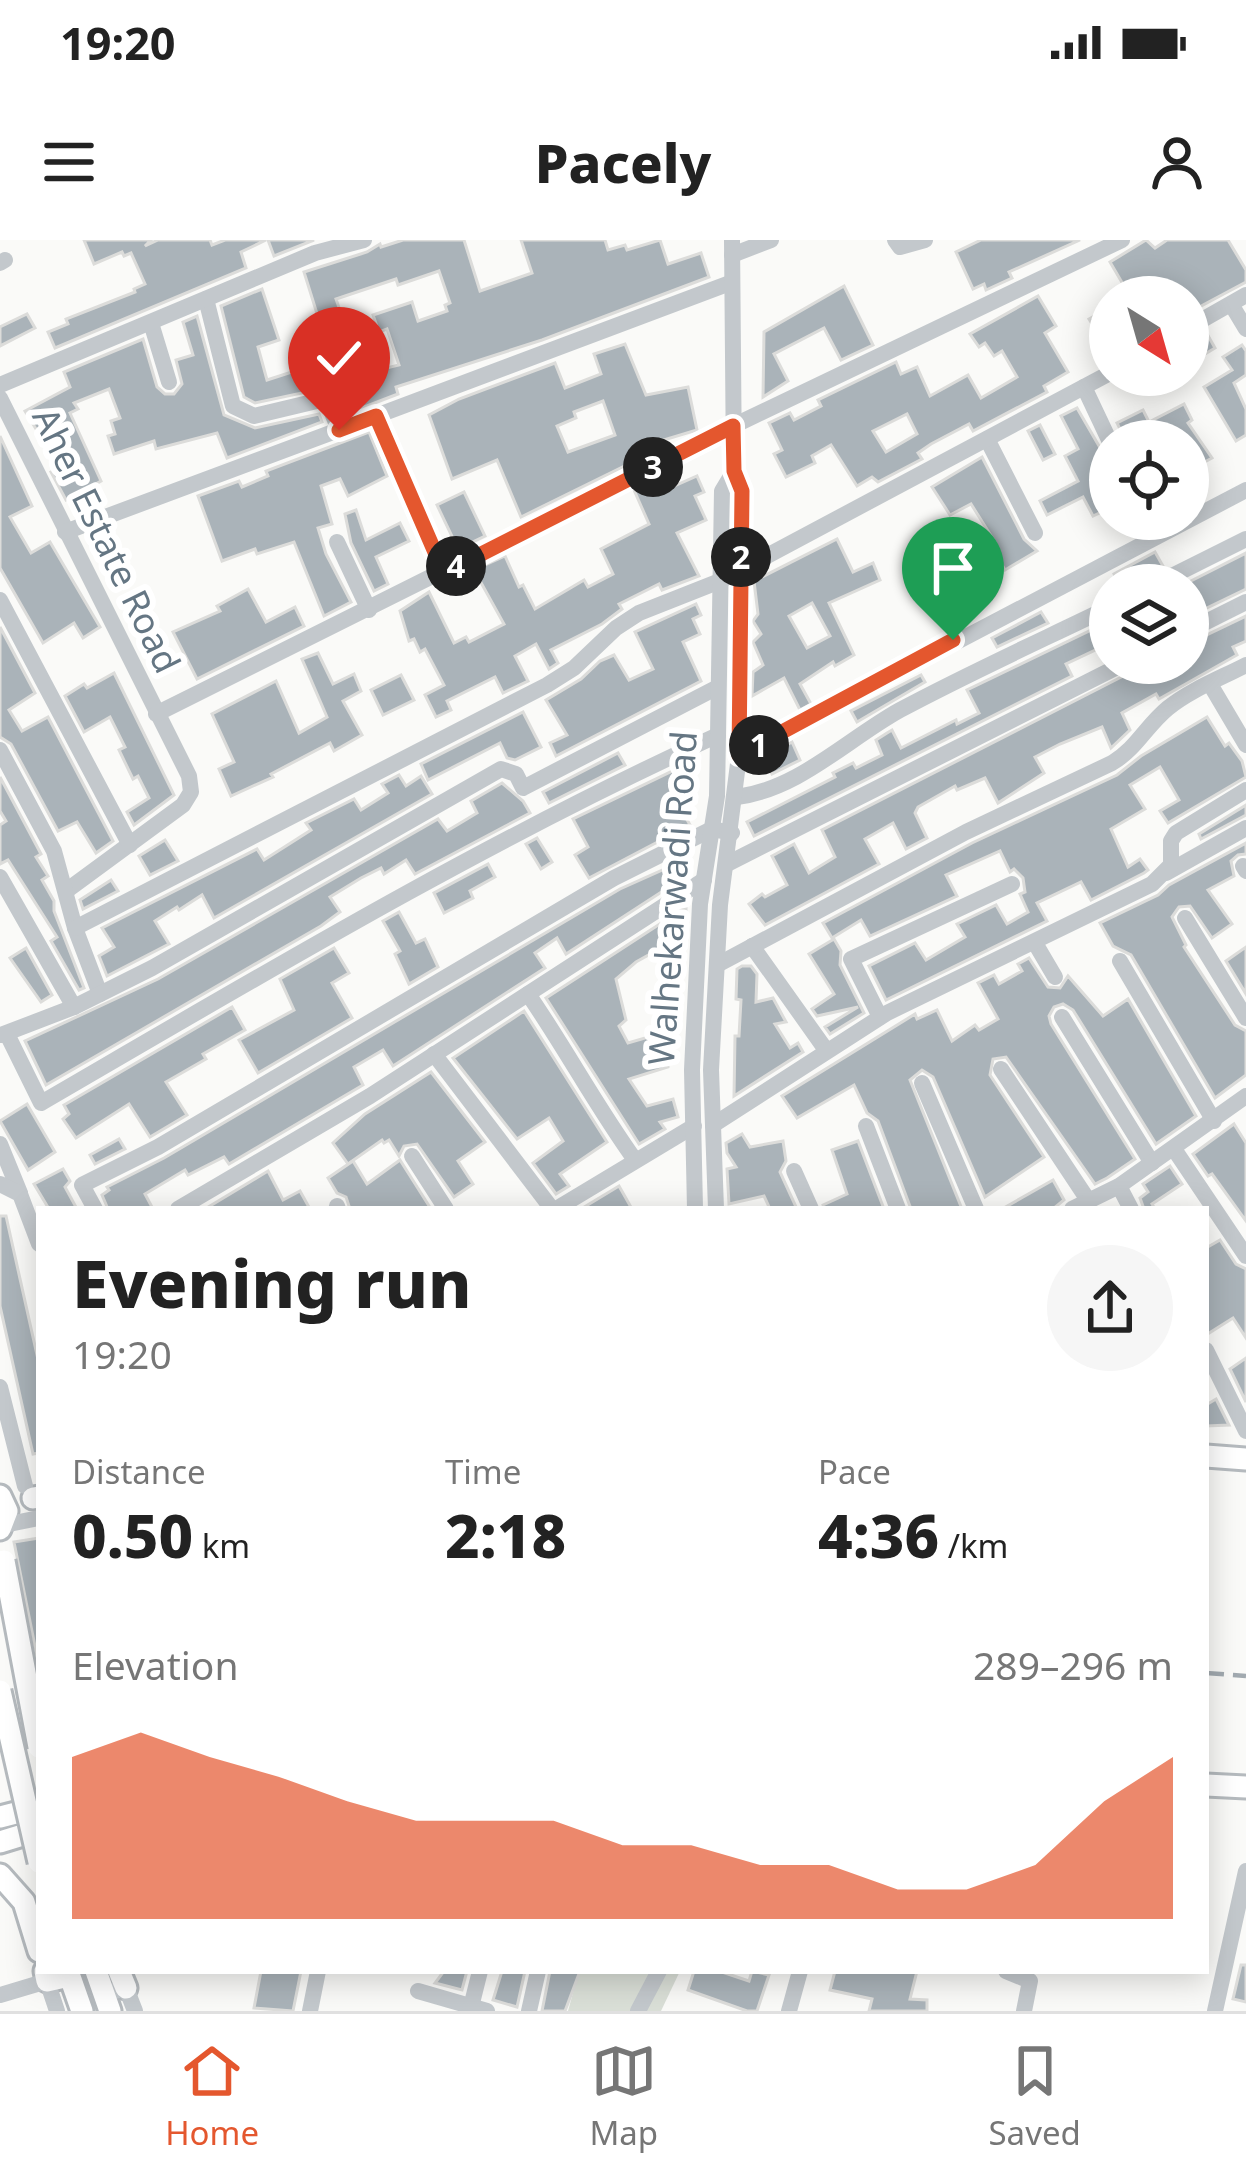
<!DOCTYPE html>
<meta charset="utf-8">
<style>
body{margin:0;font-family:"Noto Sans",sans-serif;background:#f6f6f6;color:#222;height:100vh;display:flex;flex-direction:column;font-size:45px;white-space:nowrap}
*{box-sizing:border-box;margin:0}
p{font-size:39px;color:#767676}
.icon{flex:none;width:66px;height:66px;fill:none;stroke:currentColor;stroke-width:2;stroke-linecap:round;stroke-linejoin:round}
.map{position:relative;flex:1;overflow:hidden}
.side{position:absolute;left:36px;top:966px;width:1173px;height:768px;display:flex;flex-direction:column;background:#fff;border-radius:0px;box-shadow:0 6px 30px #0003}
.side>*{flex:none}
.needle{width:78px;rotate:143deg}
.tools{position:absolute;left:1089px;top:36px;display:grid;gap:24px}
.tools a{display:grid;place-items:center;width:120px;height:120px;border-radius:50%;background:#fff;box-shadow:0 6px 30px #0003;font-size:60px}
.pin{position:absolute;display:grid;place-items:center;width:102px;height:102px;color:#fff;margin:-123px -51px;border-radius:50% 50% 50% 0;rotate:-45deg;box-shadow:0 0 12px #0007}
.pin .icon{rotate:45deg}
.km{position:absolute;width:60px;height:60px;margin:-30px;border-radius:50%;background:#222;color:#fff;font-size:33px;line-height:60px;text-align:center}
.round{display:grid;place-items:center;flex:none;width:126px;height:126px;border-radius:63px;background:#f6f6f6}
.headline{display:flex;align-items:center;justify-content:space-between;height:204px;padding:0 36px}
h1{font-size:66px;font-weight:800;line-height:90px}
.figures{display:grid;grid-template-columns:repeat(3,1fr);gap:18px;height:204px;padding:12px 36px}
.figures div{display:grid;align-content:center}
.figures b{font-size:60px;font-weight:800}
.figures small{font-size:33px;font-weight:400}
.figures p{font-size:33px}
.chart{height:336px;padding:24px 36px}
.chart p{display:flex;justify-content:space-between}
.chart svg{width:100%;height:216px;margin-top:12px;fill:#e4572e;opacity:.7}
.status{display:flex;justify-content:space-between;align-items:center;height:84px;padding:0 60px;background:#fff;direction:ltr}
.status svg{height:33px;fill:currentColor}
header{display:flex;justify-content:space-between;align-items:center;height:156px;padding:0 36px;background:#fff;font-size:54px;font-weight:800}
.tab-bar{display:flex;justify-content:space-around;align-items:center;height:168px;border-top:3px solid #e0e0e0;background:#fff;font-size:33px;color:#767676}
.tab-bar a{display:grid;justify-items:center;gap:6px}
.tab-bar .on{color:#e4572e}
.map>svg:first-child{display:block}
.green{fill:#dadfd7}
.building{fill:#aab3b9;stroke:#dcdcda;stroke-width:3;fill-rule:evenodd}
.lines{fill:none;stroke-linecap:round;stroke-linejoin:round}
.major-casing{stroke:#b5babe;stroke-width:27}
.minor{stroke:#c3c8cc;stroke-width:16}
.major{stroke:#fff;stroke-width:21}
.rail{stroke:#a2aab0;stroke-width:4.5;stroke-dasharray:18 9;stroke-linecap:butt}
.major-bridge-casing{stroke:#b5babe;stroke-width:27;stroke-linecap:butt}
.major-bridge{stroke:#fff;stroke-width:21}
.route-casing{stroke:#fff;stroke-width:24}
.route{stroke:#e4572e;stroke-width:15}
.labels{text-anchor:middle;dominant-baseline:central;stroke-width:12;stroke-linejoin:round;paint-order:stroke}
.street-label{font-size:36px;fill:#657683;stroke:#fff}
</style>
<div class="status"><b>19:20</b><svg viewBox="0 0 49 12"><path d="M0 12V9h3v3zM5 12V6h3v6zM10 12V3h3v9zM15 12V0h3v12zM26 1h20v11H26zM47 4h2v5h-2z"/></svg></div>
<header><svg class="icon" aria-label="menu" viewBox="0 0 24 24"><path d="M4 6h16M4 12h16M4 18h16"/></svg>Pacely<svg class="icon" aria-label="person" viewBox="0 0 24 24"><circle cx="12" cy="8" r="4"/><path d="M4 21q1-7 8-7t8 7"/></svg></header>
<div class="map">
<svg width="1246" height="1771" viewBox="0 0 1246 1771">
<rect width="100%" height="100%" fill="#fafaf8"/>
<!-- green -->
<path class="green" d="M579 1731H680L661 1771H568Z"/>
<!-- building -->
<g class="building">
<path d="M84 0H151L145 6 158 0H210L212 5 225 0H266L241 12 246 28 55 108 48 92 68 84 66 79 135 52 134 49 145 44 131 13 124 16 122 12 94 24Z"/>
<path d="M268 0H314L274 16Z"/>
<path d="M403 0H464L480 51 532 33 521 0H605L608 10 625 5 627 10 660 0 668 24 701 13 709 37 542 100 396 147 398 154 346 174 339 157 325 148 255 163 244 157 221 66 262 49 279 100 258 107 267 140 298 130 296 124 328 109 304 32 367 12 380 4 381 7ZM439 31 450 63 445 65 447 71 418 81 412 62 373 75 379 92 387 89 399 125 362 134 336 59 396 39 398 45Z"/>
<path d="M981 0H1080L1009 32 1012 38 986 50 984 44 973 49 956 12Z"/>
<path d="M1146 0 1155 8 1167 0H1228L1246 30V42L1188 73V57H1160L1148 38 1127 51 1110 22Z"/>
<path d="M844 46 873 105 841 120 824 88 774 114 788 141 763 157 764 92Z"/>
<path d="M1038 56 1056 86 1045 93 1068 132 1044 146 1047 152 973 191 969 184 931 204 918 213 922 219 878 242 872 237 857 246 831 205 812 216 815 223 786 237 774 214 782 210 769 183 790 173 794 180 821 166 818 160 896 122 901 134 917 127 930 156 968 135 981 158 1017 137 1002 111 994 116 985 103 979 107 970 94ZM907 174 917 194 886 212 873 191Z"/>
<path d="M1110 67V113L1089 79Z"/>
<path d="M27 74 35 88 0 106V87Z"/>
<path d="M197 76 224 175 255 188 319 174 322 182 227 218 217 193 156 209 154 201 114 214 108 196 115 194 111 181 120 178 109 149 74 163 78 169 70 173 101 241 66 260 51 232 60 228 25 171 70 147 64 132 143 99 157 147 165 154H174L182 144 176 120 193 115 183 82Z"/>
<path d="M1206 92 1215 108 1200 117 1189 101Z"/>
<path d="M625 104 646 155 688 147 697 190 657 202 659 209 521 277 497 220 452 239 429 175 459 159 555 123 565 148 601 134 594 114ZM603 161 615 195 568 212 557 186 576 178 574 172Z"/>
<path d="M1242 105 1246 111V135L1234 143 1246 169V195L1236 201 1204 147 1232 130 1223 117Z"/>
<path d="M1184 164 1192 180 1188 183 1212 218 1188 231V201H1167L1164 196 1156 201H1126L1117 183 1143 170 1149 182Z"/>
<path d="M1077 168 1110 225V268L1093 276 1083 257 1047 275 1040 261 1078 241 1065 216 1078 209 1061 176Z"/>
<path d="M1040 185 1055 214 1043 220 1028 191Z"/>
<path d="M369 192 387 236 348 256 340 239 321 246 332 284 318 288 326 314 351 362 324 376 294 302 257 314 255 309 222 321 198 256 239 241 242 247 268 236 266 231Z"/>
<path d="M0 196 32 266 10 277 31 313 50 302 100 387 83 398 74 383 43 403 0 328Z"/>
<path d="M982 217 1024 299 1037 311 1005 330 990 304 995 302 971 264 950 275 932 247Z"/>
<path d="M697 236 704 252 695 256 706 280 677 293 699 336 662 350 659 344 619 364 622 369 602 384 551 410 558 423 549 429 536 404 515 416 528 441 503 453 495 437 447 461 451 470 436 477 425 455 444 445 425 409 420 412 414 399 409 401 400 371 429 352 454 403 466 397 469 402 504 384 474 330 505 316 519 347 523 345 535 369 584 340 588 347 613 334 601 309 649 284 634 250 659 237 665 250Z"/>
<path d="M464 252 485 296 458 309 437 265Z"/>
<path d="M356 270 366 300 400 283 409 301 376 317 388 344 374 351 351 303 345 274Z"/>
<path d="M837 299 853 332 873 323 880 340 829 363 854 415 835 426 833 422 800 444 811 464 800 470 784 438 752 456 753 432 763 425 753 402 761 394 753 381 758 374 754 341ZM812 363 830 396 807 408 789 376Z"/>
<path d="M1155 312 1163 326 1147 334 1140 345H1119L1114 334Z"/>
<path d="M1246 313V349L1188 377V345H1183Z"/>
<path d="M248 349 266 382 295 367 304 386 197 439 173 392 220 371 217 366Z"/>
<path d="M696 364 701 375 693 379 700 394 683 402 701 441 556 516 550 503 567 495 546 460 581 439 600 421 614 415 629 440 653 429 635 392Z"/>
<path d="M1041 372 1048 383 997 407 992 398Z"/>
<path d="M1246 376V401L1233 407 1237 415 1159 459 1156 454 1122 473 1130 490 1111 508 1102 487 1060 504 1035 517 1044 533 998 563 985 538 957 550 955 546 918 567 915 573 927 598 906 609 893 583 865 599 879 624 765 685 749 664 762 654 765 657 787 645 772 616 794 604 809 633 835 617 822 590 1135 430 1152 423H1188V404Z"/>
<path d="M1110 381V403L1066 424 1072 436 754 596 747 582 835 537 833 533 853 523 856 528 882 515 876 500 887 493 892 490 901 508 956 480 957 484 979 473 967 450Z"/>
<path d="M0 387 35 453 9 470 22 491 48 477 113 601 96 613 77 582 58 591 11 504 0 497Z"/>
<path d="M318 413 333 444 354 434 361 451 343 461 362 495 334 511 330 503 271 534 273 537 231 556 219 529 234 522 212 474 276 441 299 493 327 477 302 419Z"/>
<path d="M114 433 174 555 134 585 127 572 149 558 138 536 133 539 119 510 125 507 110 477 84 492 65 456 84 444 87 448Z"/>
<path d="M401 435 414 460 383 475 371 450Z"/>
<path d="M921 435 925 442 857 482 851 471Z"/>
<path d="M523 472 541 507 515 520 507 518 500 503 428 540 421 524Z"/>
<path d="M1207 477 1225 506 1229 503 1242 521 1246 537 1168 583 1160 571 1179 560 1160 527 1130 545 1145 569 1111 589 1128 627 1140 619 1148 630 1144 633 1091 660 1081 642 1037 663 1047 681 886 760 869 726 915 703 926 720 965 697 957 684 996 665 1007 684 1028 672 1020 654 1025 652 1023 638 1014 629 1010 632 1000 611 946 635 957 656 870 696 861 680 832 698 823 683 972 603 1117 535 1141 516Z"/>
<path d="M792 502 800 520 772 534 765 517Z"/>
<path d="M618 513 625 525 549 563 543 552Z"/>
<path d="M685 525 697 543 675 558 690 585 589 638 575 615 588 607 573 579Z"/>
<path d="M399 535 406 546 421 536 432 554 214 678 202 655 179 670 177 667 155 681 169 704 107 736 99 716 114 707 102 688 257 609 264 620 311 590 306 583 354 559 361 570 388 553 382 544Z"/>
<path d="M0 537 41 614 36 617 48 636 42 640 54 661V671L84 748 79 750 51 701 57 697 8 620 0 624V585L6 581 0 571Z"/>
<path d="M502 543 523 561 530 573 415 634 406 620 384 634 381 628 361 638 330 657 340 672 321 686 46 845 25 801 158 739 438 579 447 591 477 573 471 561Z"/>
<path d="M1246 565V575L1201 599 1199 594Z"/>
<path d="M537 598 552 622 541 629 526 604Z"/>
<path d="M165 600 178 621 150 635 139 616Z"/>
<path d="M1246 603V614L1238 615 1231 621 1234 636 1208 650 1232 684 1212 698 1190 666 1179 667 1172 677 1186 705 1184 707 1235 785 1246 791V835L1215 858 1131 715 1113 706 1100 683 1158 655 1169 645Z"/>
<path d="M488 624 495 637 470 651 473 658 444 673 434 653Z"/>
<path d="M676 624 683 638 566 714 557 698 535 713 545 728 393 826 383 810 354 827 363 845 229 924 224 917 188 935 185 930 145 954 153 969H108L102 955 109 950 107 947 164 918 620 649Z"/>
<path d="M111 640 118 651 83 669 80 660Z"/>
<path d="M686 667V694L636 722 616 739 626 780 619 786 628 803 662 793 668 811V827L629 839 647 866 673 859 678 877 660 882 665 889 639 904 546 758Z"/>
<path d="M399 672 416 703 425 699 438 727 409 744 395 714 400 711 383 681Z"/>
<path d="M834 699 841 711 840 725 864 773 830 794 825 787 858 767 817 776 812 769 834 754 809 714Z"/>
<path d="M1246 707V754L1226 721Z"/>
<path d="M26 708 52 755 41 762 10 718Z"/>
<path d="M334 708 349 733 332 743 352 778 258 833 239 800 294 770 280 739Z"/>
<path d="M1029 718 1048 747 1060 748 1068 736 1103 776 1128 759 1196 876 1156 904 1073 770 1063 764 1054 767 1049 776 1051 784 1135 919 1107 938 1095 944 1006 817 993 819 990 835 1044 917 985 957 933 837 922 830 910 840 962 969H911L878 881 867 873 854 845 797 878 782 856 915 774 917 779 937 770 952 801 975 785 979 790 998 779 978 743 994 735 999 744 1022 731 1018 724Z"/>
<path d="M742 726H751L757 734 756 762 773 758 786 782 775 784 790 808 798 803 803 812 734 856 735 796H739L741 760 736 759 737 729Z"/>
<path d="M232 767 245 790 203 814 206 819 166 842 187 875 150 897 129 864 76 898 63 879 69 874 64 865Z"/>
<path d="M524 771 607 902 560 934 569 946 556 954 533 923 563 901 549 878 517 899 453 818Z"/>
<path d="M431 832 485 902 458 921 473 944 454 957 417 904 404 906 399 916 389 900 384 903 382 900 348 924 333 903 365 874Z"/>
<path d="M27 864 55 912 28 930 0 881Z"/>
<path d="M1234 884 1246 903V981L1212 934 1208 936 1193 914Z"/>
<path d="M742 894 750 907 783 901 786 921 780 932 797 969H770L764 956 729 964 727 929 736 927 727 913 726 903Z"/>
<path d="M119 899 125 909 95 924 90 915Z"/>
<path d="M858 901 884 969H824L823 965 847 954 832 910Z"/>
<path d="M400 920 431 969H350L346 957 337 953 328 938 353 921 367 944Z"/>
<path d="M1170 926 1182 944 1152 964 1155 969H1144L1140 958 1148 952 1143 944Z"/>
<path d="M63 929 70 941 65 947 77 969H49L34 944Z"/>
<path d="M268 931 283 960 300 951 310 969H205Z"/>
<path d="M1053 940 1064 960 1053 969H1002Z"/>
<path d="M619 946 632 969H581Z"/>
<path d="M0 976H6L39 1124V1213L33 1214 0 1066Z"/>
<path d="M1220 1000 1236 1024 1246 1029V1098L1233 1078 1206 1095V1008Z"/>
<path d="M1246 1118V1162L1230 1129Z"/>
<path d="M1216 1159 1229 1185 1206 1186V1165Z"/>
<path d="M39 1298V1416H37L14 1302Z"/>
<path d="M1241 1725H1246V1762L1233 1759Z"/>
<path d="M261 1731H301L293 1771 254 1768Z"/>
<path d="M444 1731H467L462 1750 435 1743Z"/>
<path d="M502 1731H525L517 1767 493 1760Z"/>
<path d="M550 1731H580L565 1771H542Z"/>
<path d="M694 1731H719L749 1741 752 1731 769 1735 757 1771H747L688 1750Z"/>
<path d="M835 1731H917L910 1759 927 1760V1771H869L872 1759 830 1750Z"/>
</g>
<g class="lines">
<defs>
<g id="major">
<path d="M1206 1216 1246 1219"/>
<path d="M0 1256 7 1271 0 1289"/>
<path d="M33 1258 39 1257"/>
<path d="M1206 1545 1246 1547"/>
<path d="M0 1577 39 1567"/>
<path d="M0 1602 39 1590"/>
<path d="M0 1635 24 1662 39 1711"/>
<path d="M45 1731 47 1741 69 1736"/>
<path d="M68 1731 82 1771"/>
<path d="M96 1731 110 1771"/>
<path d="M119 1731 126 1748"/>
</g>
</defs>
<!-- major casing -->
<use href="#major" class="major-casing"/>
<!-- minor -->
<g class="minor">
<path d="M895 0 900 7 925 0"/>
<path d="M732 15 771 0"/>
<path d="M0 23 5 20"/>
<path d="M206 59 233 166 254 176 321 160 328 163 339 190"/>
<path d="M1231 64 1246 89"/>
<path d="M151 83 169 142"/>
<path d="M1188 88 1246 55"/>
<path d="M0 145 315 13 364 0"/>
<path d="M1084 147 1110 202"/>
<path d="M0 158 189 536 191 552 183 565 66 651"/>
<path d="M987 199 1035 293"/>
<path d="M65 292 376 176"/>
<path d="M337 302 369 370"/>
<path d="M444 333 376 176 730 43"/>
<path d="M1154 345 1246 299"/>
<path d="M0 360 130 605"/>
<path d="M1188 391 1246 362"/>
<path d="M1210 444 1246 505"/>
<path d="M156 474 733 186 1122 0"/>
<path d="M0 510 54 611 75 688 100 754"/>
<path d="M739 516 1246 250"/>
<path d="M737 557C799 549 846 500 900 470 969 433 1040 401 1110 367"/>
<path d="M727 624 1125 423"/>
<path d="M1243 626 1246 631"/>
<path d="M1166 633 1246 588"/>
<path d="M0 637 74 767"/>
<path d="M1185 678 1246 778"/>
<path d="M75 688 547 445 574 428 616 388 639 373 720 341 1110 133"/>
<path d="M1035 703 1055 737"/>
<path d="M752 706 826 810"/>
<path d="M1120 721 1214 881"/>
<path d="M717 725 966 592 1112 523C1137 508 1146 486 1168 468 1190 450 1221 438 1246 425"/>
<path d="M528 754C566 809 596 866 635 920"/>
<path d="M880 777 851 719 1012 644"/>
<path d="M1062 777 1152 923"/>
<path d="M7 794 41 863C263 734 484 602 718 495"/>
<path d="M1 795 74 767 152 728 501 529 516 534 523 548 716 448"/>
<path d="M434 814 552 969"/>
<path d="M1001 829 1088 960"/>
<path d="M922 843 976 969"/>
<path d="M713 885 887 773 1152 644 1171 625V601L1176 593 1246 550"/>
<path d="M866 886 898 969"/>
<path d="M0 904 20 953"/>
<path d="M1174 909 1246 1016"/>
<path d="M412 916 446 969"/>
<path d="M794 931 811 969"/>
<path d="M0 944 20 954 39 1004"/>
<path d="M1119 946 1131 969"/>
<path d="M337 966 338 969"/>
<path d="M95 969 82 945 158 907 614 638 712 589 732 593"/>
<path d="M178 969 370 856 704 640"/>
<path d="M556 969 694 886"/>
<path d="M695 969 692 830 700 664 717 556 722 251 734 231"/>
<path d="M716 969 711 830 720 665 739 516 742 251 734 231 732 0"/>
<path d="M1072 969 1119 946 1246 856"/>
<path d="M1206 1110 1246 1191"/>
<path d="M0 1147 25 1246"/>
<path d="M4 1285 39 1278"/>
<path d="M1006 1731 1030 1741 1024 1771"/>
<path d="M418 1751 487 1771"/>
<path d="M103 1754 126 1748 135 1771"/>
<path d="M0 1755 47 1741 57 1771"/>
<path d="M310 1771 318 1731"/>
<path d="M470 1771 480 1731"/>
<path d="M529 1771 538 1731"/>
<path d="M638 1771 659 1731"/>
<path d="M789 1771 800 1731"/>
<path d="M1215 1771 1246 1631"/>
</g>
<!-- major -->
<use href="#major" class="major"/>
<!-- rail -->
<g class="rail">
<path d="M1206 1433 1246 1436"/>
<path d="M0 1474 39 1466"/>
</g>
<defs>
<g id="major-bridge">
<path d="M4 1321 39 1507"/>
<path d="M0 1451 39 1622"/>
</g>
</defs>
<!-- major-bridge casing -->
<use href="#major-bridge" class="major-bridge-casing"/>
<!-- major-bridge -->
<use href="#major-bridge" class="major-bridge"/>
</g>
<g class="lines">
<defs>
<path id="route" d="M339 190 376 176 444 333 733 186 734 231 742 251 739 515 953 400"/>
</defs>
<!-- route casing -->
<use href="#route" class="route-casing"/>
<!-- route -->
<use href="#route" class="route"/>
</g>
<g class="labels">
<!-- street labels -->
<g class="street-label">
<text transform="translate(107 300) rotate(64)">Aher Estate Road</text>
<text transform="translate(672 658) rotate(-86)">Walhekarwadi Road</text>
</g>
</g>
</svg>
<div class="tools">
<a><svg class="needle" viewBox="-14 -14 28 28"><path d="M0-13l5 13h-10z" fill="#e53935"/><path d="M0 13l5-13h-10z" fill="#767676"/></svg></a>
<a><svg class="icon" aria-label="locate" viewBox="0 0 24 24"><circle cx="12" cy="12" r="6"/><path d="M12 2v4M12 18v4M2 12h4M18 12h4"/></svg></a>
<a><svg class="icon" aria-label="layers" viewBox="0 0 24 24"><path d="M12 4l9 5-9 5-9-5zM3 14l9 5 9-5"/></svg></a>
</div>
<div class="pin" style="left:953px;top:400px;background:#1e9e55"><svg class="icon" aria-label="arrive" viewBox="0 0 24 24"><path d="M6 21V4h12l-3 4 3 4H6"/></svg></div>
<div class="pin" style="left:339px;top:190px;background:#d93025"><svg class="icon" aria-label="check" viewBox="0 0 24 24"><path d="M5 12l5 5 9-10"/></svg></div>
<b class="km" style="left:759px;top:505px">1</b>
<b class="km" style="left:741px;top:317px">2</b>
<b class="km" style="left:653px;top:227px">3</b>
<b class="km" style="left:456px;top:326px">4</b>
<section class="side">
<div class="headline"><div><h1>Evening run</h1><p>19:20</p></div><a class="round"><svg class="icon" aria-label="share" viewBox="0 0 24 24"><path d="M12 15V3M7 8l5-5 5 5M5 13v7h14v-7"/></svg></a></div>
<div class="figures">
<div><p>Distance</p><b>0.50<small> km</small></b></div>
<div><p>Time</p><b>2:18</b></div>
<div><p>Pace</p><b>4:36<small> /km</small></b></div>
</div>
<div class="chart"><p><span>Elevation</span>289–296 m</p>
<svg viewBox="0 0 160 44" preserveAspectRatio="none"><path d="M0 44V11L10 6L20 11L30 15L40 20L50 24L60 24L70 24L80 29L90 29L100 33L110 33L120 38L130 38L140 33L150 20L160 11V44z"/></svg>
</div>
</section>
</div>
<nav class="tab-bar">
<a class="on"><svg class="icon" aria-label="home" viewBox="0 0 24 24"><path d="M3 11l9-7 9 7M6 9v11h12V9"/></svg>Home</a>
<a><svg class="icon" aria-label="map" viewBox="0 0 24 24"><path d="M3 6l6-2 6 2 6-2v14l-6 2-6-2-6 2zM9 4v14M15 6v14"/></svg>Map</a>
<a><svg class="icon" aria-label="saved" viewBox="0 0 24 24"><path d="M7 4h10v16l-5-4-5 4z"/></svg>Saved</a>
</nav>
